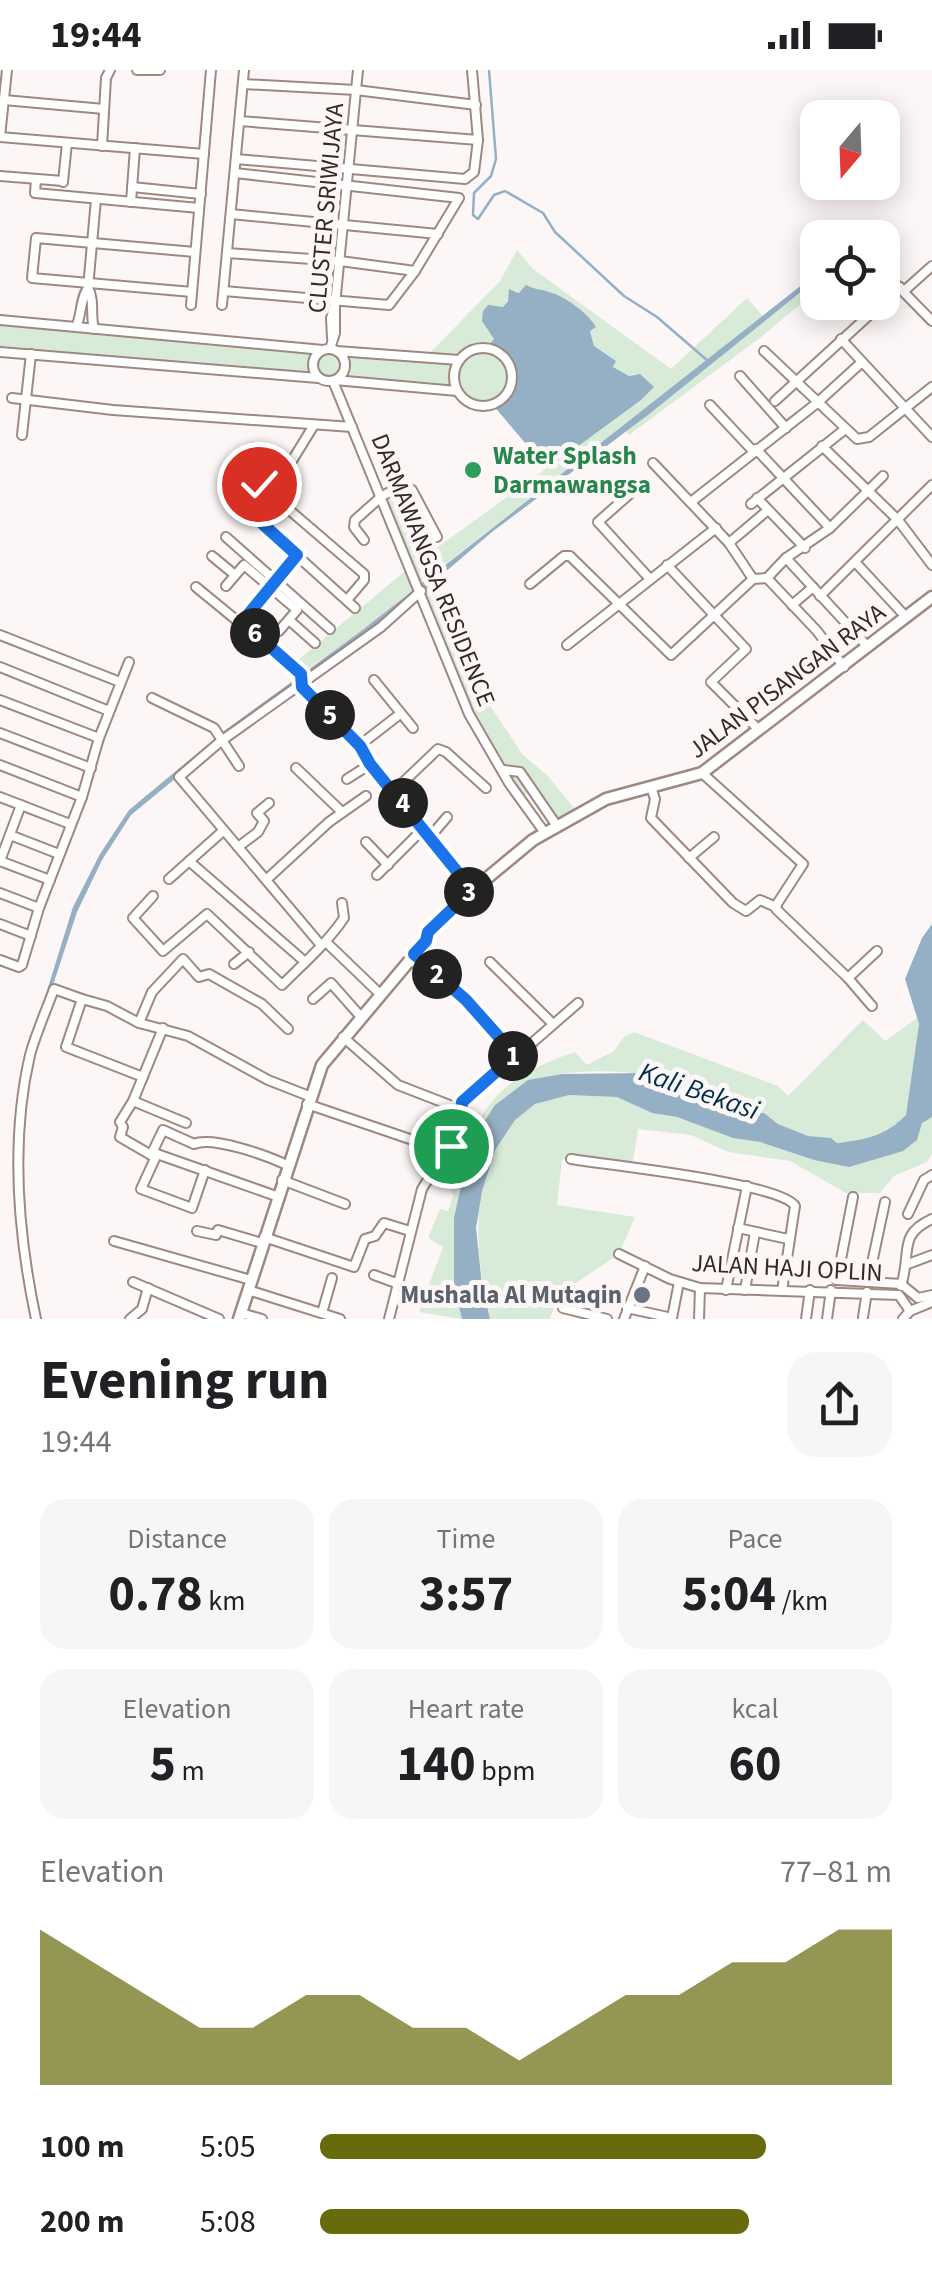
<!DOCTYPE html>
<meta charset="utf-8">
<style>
body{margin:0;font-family:"Source Sans 3",sans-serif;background:#f6f6f6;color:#202124;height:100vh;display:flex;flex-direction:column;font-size:38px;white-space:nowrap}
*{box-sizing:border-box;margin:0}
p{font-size:32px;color:#757577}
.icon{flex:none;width:55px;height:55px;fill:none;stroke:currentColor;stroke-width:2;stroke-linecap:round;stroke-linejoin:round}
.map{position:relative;height:1249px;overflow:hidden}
.side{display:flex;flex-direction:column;background:#fff;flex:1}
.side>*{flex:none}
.needle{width:65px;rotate:199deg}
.controls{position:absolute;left:800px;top:30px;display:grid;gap:20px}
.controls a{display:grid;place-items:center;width:100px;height:100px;border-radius:20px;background:#fff;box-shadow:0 5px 25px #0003;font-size:50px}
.pin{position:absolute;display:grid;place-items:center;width:85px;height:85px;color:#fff;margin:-42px;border:5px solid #fff;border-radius:50%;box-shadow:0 2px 10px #0007}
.km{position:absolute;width:50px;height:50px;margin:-25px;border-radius:50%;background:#222;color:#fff;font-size:28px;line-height:50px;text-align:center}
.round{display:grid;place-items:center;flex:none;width:105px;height:105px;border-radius:30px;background:#f6f6f6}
.overview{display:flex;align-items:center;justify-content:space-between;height:170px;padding:0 40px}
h1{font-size:55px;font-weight:700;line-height:75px}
.metrics{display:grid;grid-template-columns:repeat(3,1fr);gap:15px;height:170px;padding:10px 40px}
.metrics div{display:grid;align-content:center;border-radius:25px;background:#f6f6f6;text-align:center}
.metrics b{font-size:50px;font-weight:700}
.metrics small{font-size:28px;font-weight:400}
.metrics p{font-size:28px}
.chart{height:280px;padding:20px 40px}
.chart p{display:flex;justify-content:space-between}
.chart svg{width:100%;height:180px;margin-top:10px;fill:#676b0d;opacity:.7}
ul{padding:0 40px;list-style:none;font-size:32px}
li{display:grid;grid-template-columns:160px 120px 1fr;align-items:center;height:75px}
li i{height:25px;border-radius:12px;background:#676b0d}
.status{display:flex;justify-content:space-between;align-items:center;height:70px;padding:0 50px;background:#fff;direction:ltr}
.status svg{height:28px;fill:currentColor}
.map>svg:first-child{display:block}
.green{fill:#d8ead8}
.water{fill:#95afc4}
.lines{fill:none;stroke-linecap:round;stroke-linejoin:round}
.stream{stroke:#95afc4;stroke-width:2.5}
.minor-casing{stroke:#9d8982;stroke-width:12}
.tertiary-casing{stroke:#9d8982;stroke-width:15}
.minor{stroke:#fff;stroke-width:8}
.tertiary{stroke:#fff;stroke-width:10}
.route-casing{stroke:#fff;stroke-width:20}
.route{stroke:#1a73e8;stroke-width:12}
.leisure-dot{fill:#2e9e5b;stroke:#fcf7f6;stroke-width:4}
.worship-dot{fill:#6b7280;stroke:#fcf7f6;stroke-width:4}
.labels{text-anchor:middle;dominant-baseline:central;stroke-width:10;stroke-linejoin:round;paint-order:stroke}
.street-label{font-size:25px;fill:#322a27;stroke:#fcf7f6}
.leisure-label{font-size:25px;font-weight:bold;fill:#27864d;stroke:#fcf7f6;text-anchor:start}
.worship-label{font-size:25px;font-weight:bold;fill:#5b616d;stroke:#fcf7f6;text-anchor:end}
.water-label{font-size:28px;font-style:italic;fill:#00304e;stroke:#fcf7f6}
</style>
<div class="status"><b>19:44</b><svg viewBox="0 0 49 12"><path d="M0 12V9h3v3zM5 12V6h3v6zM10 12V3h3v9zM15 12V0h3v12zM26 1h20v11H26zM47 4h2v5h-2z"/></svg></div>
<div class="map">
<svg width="932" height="1249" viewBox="0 0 932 1249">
<rect width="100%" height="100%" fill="#fcf7f6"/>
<!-- green -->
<g class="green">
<path d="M517 180 533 199 671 299 747 228 763 246 434 503 491 637 523 685 548 706 578 743 557 756 532 721 518 727 477 659 419 515 360 563 301 603 292 595 411 496 383 428 399 416 427 485 641 330 653 316 635 304 629 306 613 297 616 291 594 276 590 260 592 250 529 216 519 223 515 219 489 258 494 269 486 278C544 298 493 366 457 321L0 282V250L425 288 500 211Z"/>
<path d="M817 209V220L760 268 629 365 626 362Z"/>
<path d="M917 948 919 954 906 1046C886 1066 863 1070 837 1073L831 1068 808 1066 778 1054 764 1043H753L727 1033H709L665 1017 654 1005C567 995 489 999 465 1098 461 1112 462 1129 460 1143 456 1184 451 1209 462 1249L419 1242 443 1177 428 1168 440 1139 448 1141 453 1126 450 1117C479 1039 493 1010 575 982L587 995 614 981 624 967 634 962 778 1016 788 1026 863 950 885 971Z"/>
<path d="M569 1025 617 1027 652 1043 677 1047 733 1068 760 1072 814 1090 932 1047V1084L927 1092 894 1106 880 1123H846L790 1091 728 1082 691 1065 638 1059 632 1098 562 1089 557 1135 635 1147 619 1184 558 1225 550 1249H490C474 1183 464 1080 531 1037 542 1030 557 1028 569 1025Z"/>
</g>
<!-- water -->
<g class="water">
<path d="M817 203V209L648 345 492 462 381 557 221 671 131 745 102 790 77 842 32 979 24 1023 20 1134 36 1249H30L18 1171 15 1123 18 1042 27 985 73 837 100 784 129 740 224 661 360 562Z"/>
<path d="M526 215C535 220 540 219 549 222 565 226 589 244 596 257L590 261 594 276 616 291 613 297 629 306 640 304 654 317 641 330 547 399 493 335 508 323 513 305 503 286 486 278 494 269 482 251 483 241 488 235 503 237 508 231 509 219 519 223Z"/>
<path d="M932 854V1047L922 1053 917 1070 903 1081 849 1097 814 1090 760 1072 733 1068 677 1047 652 1043 617 1027 569 1025 535 1034 515 1050 495 1080 482 1121 476 1158 482 1215 490 1249H462L454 1217V1148L465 1098 480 1058 495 1035 528 1010 562 1004 642 1003 654 1005 665 1017 709 1033H727L753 1043H764L778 1054 808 1066 831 1068 837 1073C864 1070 886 1066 906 1045L919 954 905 909 922 868Z"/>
</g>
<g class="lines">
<!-- stream -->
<path class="stream" d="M489 0 496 89 491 106 474 123 473 145 478 149 494 125 505 121 543 143 555 162 624 226 657 247 708 291"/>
<defs>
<g id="minor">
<path d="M7 0 0 67 204 84"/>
<path d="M137 0H160"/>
<path d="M243 14 356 20 476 35"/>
<path d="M4 30 104 39"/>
<path d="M240 51 478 70"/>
<path d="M102 76 106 8 110 0"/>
<path d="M236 89 465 109 474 102 478 70 472 0"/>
<path d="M0 106 63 111"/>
<path d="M36 109 35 123 199 138"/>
<path d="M63 112 67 73"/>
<path d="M132 117 201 124"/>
<path d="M131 132 135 78"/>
<path d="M231 144 438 164"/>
<path d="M227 183 340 191 415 201"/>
<path d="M882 200 932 251"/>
<path d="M224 221 389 235 415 201 459 128 235 103"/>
<path d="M904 221 932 196"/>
<path d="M192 222 32 208 36 168 195 182"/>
<path d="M191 235 211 0"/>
<path d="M222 235 244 0"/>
<path d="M0 250 323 280"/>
<path d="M76 257C82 245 80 228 88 218"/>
<path d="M94 259C90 245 95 230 88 218L96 129"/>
<path d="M332 268 331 248 335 235"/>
<path d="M841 269 932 367"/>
<circle cx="483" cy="307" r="29"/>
<circle cx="329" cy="295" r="16"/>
<path d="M330 279 335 263V235L358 0"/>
<path d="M337 281 459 290"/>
<path d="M764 281 857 369 869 367 932 317"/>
<path d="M0 282 318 308"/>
<path d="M740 306 786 358"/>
<path d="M335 310 457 321"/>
<path d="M333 311 469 644 509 713 545 763"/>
<path d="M12 328 113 340 352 357"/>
<path d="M775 331 900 217"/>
<path d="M710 335 753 381"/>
<path d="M22 365 31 284"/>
<path d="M822 376 898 450 932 495"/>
<path d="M756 379 830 458"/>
<path d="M653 393 729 473 753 509 767 508 817 561 844 597"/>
<path d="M290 394 314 355"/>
<path d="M633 421 598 452 650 509"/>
<path d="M757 428 805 478"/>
<path d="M691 432 817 333 862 292"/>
<path d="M751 434 844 360"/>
<path d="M226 467 330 559"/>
<path d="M364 470 354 457 355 450 382 426 403 415 412 420 437 467"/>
<path d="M729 473 768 440"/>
<path d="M212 486 235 505"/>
<path d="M786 488 868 577"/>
<path d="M856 493 906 547"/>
<path d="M667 495 746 579 711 612 759 660"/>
<path d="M767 508 786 488 830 458 883 406"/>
<path d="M530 514 564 486H570L671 585 753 509"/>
<path d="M226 516 244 495 297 540 279 561"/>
<path d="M196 517 301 603 302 617 360 675 369 695 394 721 472 820"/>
<path d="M820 526 932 415"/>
<path d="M347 530 364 510V504L259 414 243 437 355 538"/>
<path d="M792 535 813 517"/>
<path d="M289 550 315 573"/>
<path d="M242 553 297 485"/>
<path d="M0 565 120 612"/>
<path d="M567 575 716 458"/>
<path d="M0 597 109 641"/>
<path d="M374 610 413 658"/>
<path d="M152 628 214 658 239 696"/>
<path d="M0 630 99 668"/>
<path d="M0 663 91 698"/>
<path d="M360 675 400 644"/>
<path d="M0 695 82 727"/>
<path d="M296 698 342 742"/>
<path d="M504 700 520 702 557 756"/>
<path d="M702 703 803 794 777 834 776 839 848 908 872 936"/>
<path d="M347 709 369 695"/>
<path d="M651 717 655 729 651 748 733 833 746 841 760 830 776 837"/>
<path d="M394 721 438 679 446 682 486 718"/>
<path d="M0 727 70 754"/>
<path d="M10 765 59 784"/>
<path d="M430 767 447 747"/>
<path d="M366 772 388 795"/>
<path d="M238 777 258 762 264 751 257 743 269 733"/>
<path d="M689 788 714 767"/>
<path d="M0 791 21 735"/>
<path d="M0 791 50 810"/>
<path d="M189 791 304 891"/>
<path d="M377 805 423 759"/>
<path d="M169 809 223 761"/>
<path d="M266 810 329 752 366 726"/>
<path d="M0 823 39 838"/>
<path d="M153 826 133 848 163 881 207 844 282 915C304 893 327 873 344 848L342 833"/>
<path d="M0 854 31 866"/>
<path d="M414 884 466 930 515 985"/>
<path d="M0 890 19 897 22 895 39 838 82 727 99 668 129 592"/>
<path d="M490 892 552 953"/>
<path d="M234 894 249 882"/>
<path d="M848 908 877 881"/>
<path d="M379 923 327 873 320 874 179 707 221 671 381 557 421 521"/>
<path d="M313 929 331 913 361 947"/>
<path d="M139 953 152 922 183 889 199 907 209 904 262 934 288 959"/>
<path d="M163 958 133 1031 120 1052 123 1057 120 1067 151 1085 157 1084 276 1126"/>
<path d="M343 967 398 1015 460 1039"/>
<path d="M143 1007 66 977 82 929 107 936 139 953 188 966 268 1010 309 1026"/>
<path d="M133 1031 186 1053"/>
<path d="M307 1034 445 1081"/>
<path d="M157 1084 141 1119 192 1138 205 1100"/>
<path d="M151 1085 163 1060 194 1074C212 1066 266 1085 287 1095"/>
<path d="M571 1089C607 1095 781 1113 795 1136L782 1221"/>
<path d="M282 1110 345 1134"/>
<path d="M853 1127 837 1210 901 1214 918 1228 932 1225"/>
<path d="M908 1144 924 1110 932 1105"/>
<path d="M738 1158 788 1169"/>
<path d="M197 1161 216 1165 218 1160 262 1173"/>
<path d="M264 1167 354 1197 365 1169 375 1166 384 1153 410 1161"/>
<path d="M114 1171 251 1210"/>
<path d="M619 1184 670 1209 700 1218 899 1225 910 1241 903 1249"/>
<path d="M908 1194 932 1185"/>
<path d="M374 1205 399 1214"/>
<path d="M133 1212 219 1249"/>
<path d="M868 1212 885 1132"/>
<path d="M901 1216C912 1182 897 1165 932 1149"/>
<path d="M248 1220 340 1249"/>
<path d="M726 1220 747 1116"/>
<path d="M745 1220 755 1162"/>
<path d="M563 1238 607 1249"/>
<path d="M627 1238 672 1248 679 1212"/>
<path d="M910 1241 932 1232"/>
<path d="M241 1243 262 1249"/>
<path d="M322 1243 332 1208"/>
<path d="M863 1247 867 1222"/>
<path d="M36 1249C18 1164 10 1071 30 985 36 963 46 941 54 919L82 929"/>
<path d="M130 1249 142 1239 148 1218"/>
<path d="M389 1249 422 1119 457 1063 463 1033 578 933"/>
<path d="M624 1249 645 1196"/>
<path d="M699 1249 700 1218"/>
<path d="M806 1249 810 1220"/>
<path d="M827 1249 831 1220"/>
</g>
<path id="tertiary" d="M239 1249 322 995 426 871 428 862 445 843 533 770 606 729 702 703 932 527"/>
</defs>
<!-- minor casing -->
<use href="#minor" class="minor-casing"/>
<!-- tertiary casing -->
<use href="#tertiary" class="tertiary-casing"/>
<!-- minor -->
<use href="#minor" class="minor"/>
<!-- tertiary -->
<use href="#tertiary" class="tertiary"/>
</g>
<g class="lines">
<defs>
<path id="route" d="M259 414 244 437 297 485 242 552 301 604 302 617 360 676 370 694 472 820 428 862 426 871 414 884 466 930 515 985 462 1032 460 1057 451 1076"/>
</defs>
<!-- route casing -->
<use href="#route" class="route-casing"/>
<!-- route -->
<use href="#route" class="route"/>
</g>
<!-- markers -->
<circle class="leisure-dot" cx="473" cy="400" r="10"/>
<circle class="worship-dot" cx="642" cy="1225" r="10"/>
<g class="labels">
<!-- street labels -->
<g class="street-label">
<text transform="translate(326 138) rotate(-85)">CLUSTER SRIWIJAYA</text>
<text transform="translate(433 500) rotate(68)">DARMAWANGSA RESIDENCE</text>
<text transform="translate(787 611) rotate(-37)">JALAN PISANGAN RAYA</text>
<text transform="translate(787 1198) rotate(3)">JALAN HAJI OPLIN</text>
</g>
<!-- leisure labels -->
<g class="leisure-label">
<text x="493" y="386">Water Splash<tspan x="493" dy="29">Darmawangsa</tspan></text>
</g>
<!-- worship labels -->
<g class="worship-label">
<text x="622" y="1225">Mushalla Al Mutaqin</text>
</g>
<!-- water labels -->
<g class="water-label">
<text transform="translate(699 1021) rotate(19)">Kali Bekasi</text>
</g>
</g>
</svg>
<div class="controls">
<a><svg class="needle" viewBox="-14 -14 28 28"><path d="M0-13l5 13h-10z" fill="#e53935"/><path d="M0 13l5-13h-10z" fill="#757577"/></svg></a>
<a><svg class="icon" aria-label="locate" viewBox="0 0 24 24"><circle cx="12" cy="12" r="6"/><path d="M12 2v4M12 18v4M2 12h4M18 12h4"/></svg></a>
</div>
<div class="pin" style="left:451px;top:1076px;background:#1e9e55"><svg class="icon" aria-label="arrive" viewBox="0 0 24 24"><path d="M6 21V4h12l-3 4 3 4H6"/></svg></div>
<div class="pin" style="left:259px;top:414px;background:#d93025"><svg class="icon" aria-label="check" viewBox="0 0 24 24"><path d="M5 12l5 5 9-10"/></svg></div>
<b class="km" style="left:513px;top:986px">1</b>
<b class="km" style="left:437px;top:904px">2</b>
<b class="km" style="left:469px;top:822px">3</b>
<b class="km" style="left:403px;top:733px">4</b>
<b class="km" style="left:330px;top:645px">5</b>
<b class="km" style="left:255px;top:563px">6</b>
</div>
<section class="side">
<div class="overview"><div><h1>Evening run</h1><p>19:44</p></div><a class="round"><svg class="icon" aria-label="share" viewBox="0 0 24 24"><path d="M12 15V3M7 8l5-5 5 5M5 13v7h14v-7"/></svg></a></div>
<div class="metrics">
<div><p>Distance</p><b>0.78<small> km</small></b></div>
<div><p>Time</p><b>3:57</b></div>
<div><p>Pace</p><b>5:04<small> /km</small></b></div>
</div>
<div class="metrics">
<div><p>Elevation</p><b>5<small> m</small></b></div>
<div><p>Heart rate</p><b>140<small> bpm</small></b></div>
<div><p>kcal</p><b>60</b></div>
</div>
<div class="chart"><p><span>Elevation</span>77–81 m</p>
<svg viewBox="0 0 160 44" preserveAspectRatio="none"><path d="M0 44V6L10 14L20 22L30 30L40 30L50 22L60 22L70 30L80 30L90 38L100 30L110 22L120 22L130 14L140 14L150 6L160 6V44z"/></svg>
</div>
<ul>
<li><b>100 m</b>5:05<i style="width:78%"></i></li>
<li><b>200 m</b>5:08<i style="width:75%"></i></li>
</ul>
</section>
